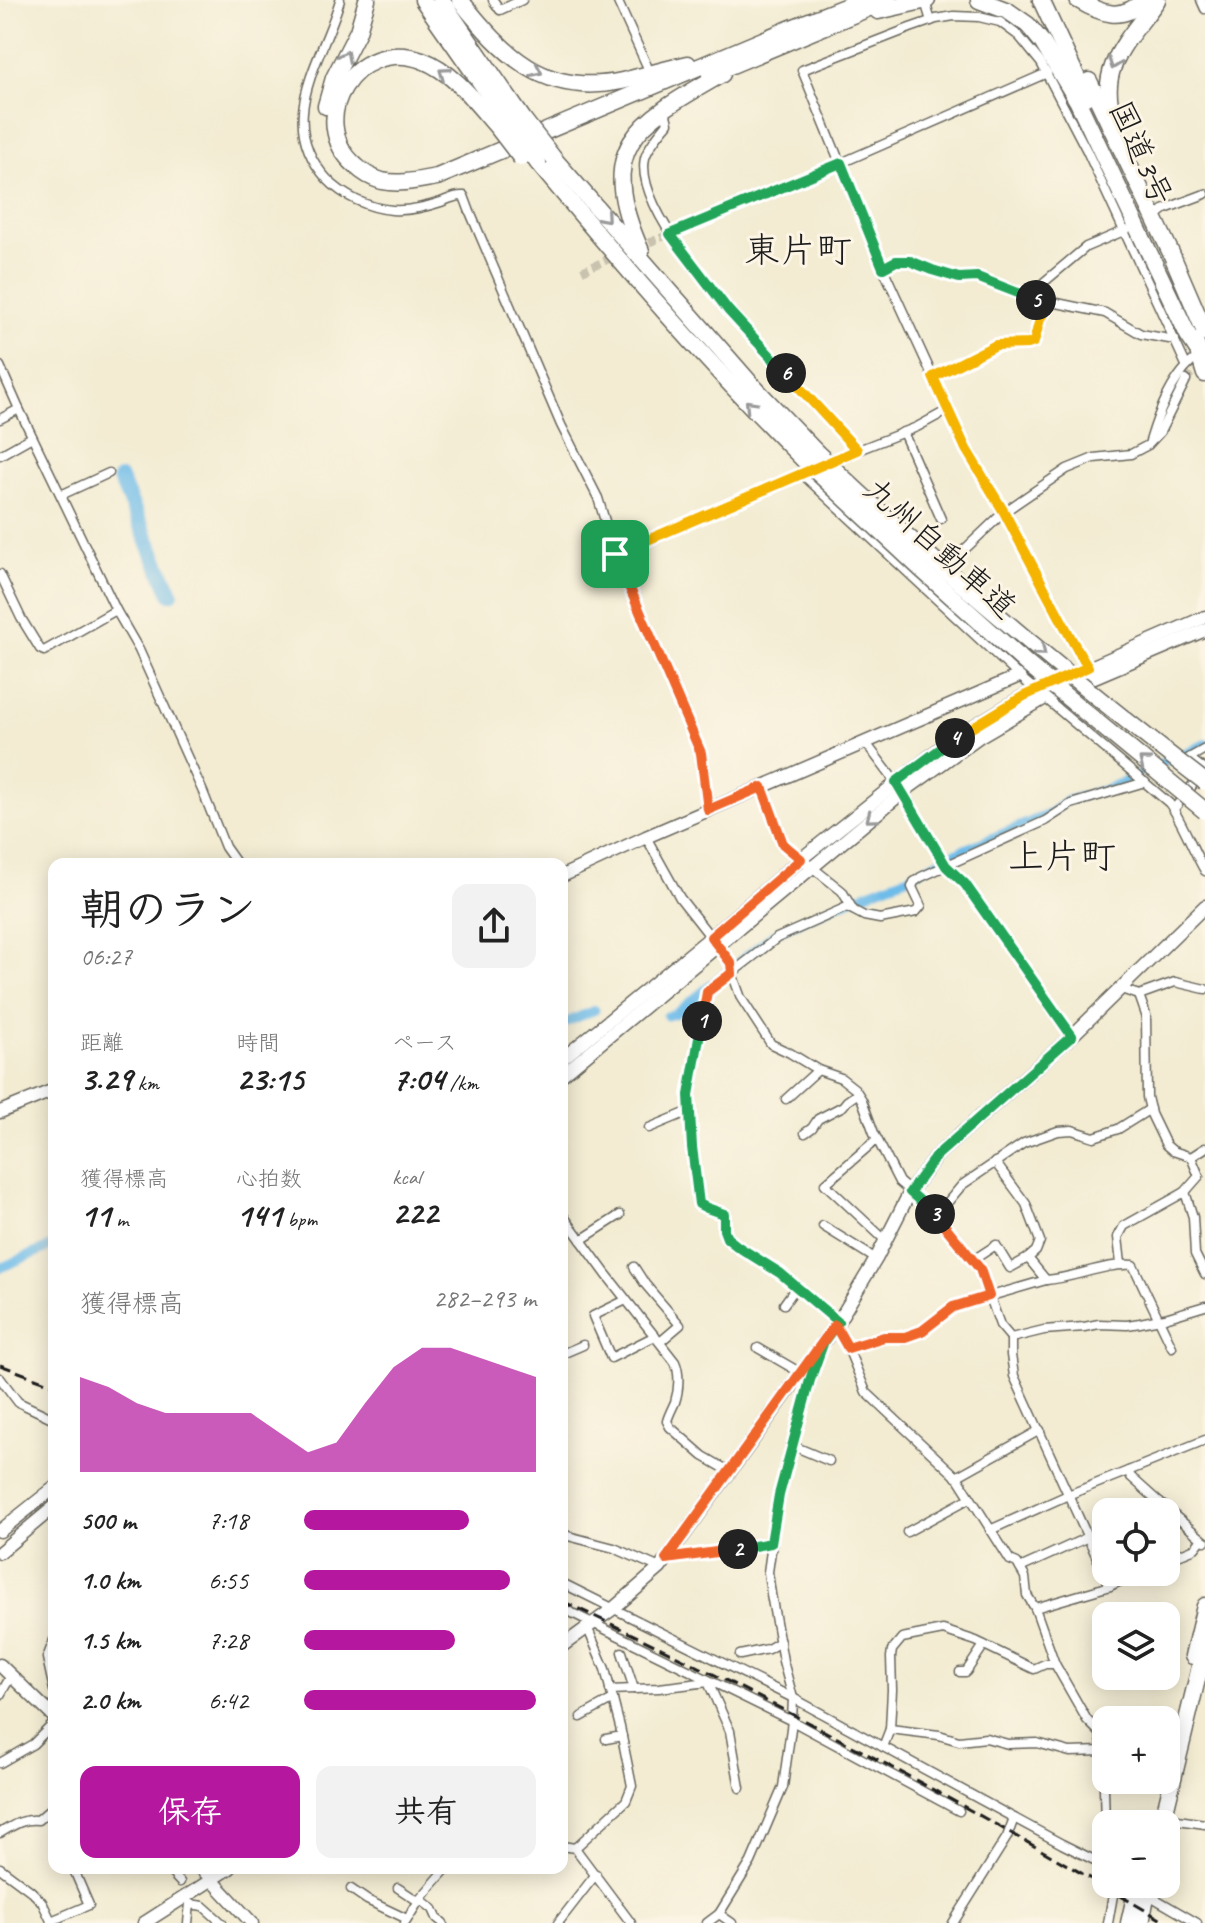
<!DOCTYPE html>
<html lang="ja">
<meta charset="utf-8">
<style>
body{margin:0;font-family:Caveat,"Klee One",sans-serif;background:#f2f2f2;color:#222;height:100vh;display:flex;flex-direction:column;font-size:30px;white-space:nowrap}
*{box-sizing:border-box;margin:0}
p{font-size:26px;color:#767676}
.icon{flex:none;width:44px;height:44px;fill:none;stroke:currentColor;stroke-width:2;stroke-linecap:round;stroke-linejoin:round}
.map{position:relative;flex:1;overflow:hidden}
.panel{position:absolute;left:48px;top:858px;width:520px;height:1016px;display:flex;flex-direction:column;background:#fff;border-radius:16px;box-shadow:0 4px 20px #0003}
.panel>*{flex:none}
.fabs{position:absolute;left:1092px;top:1498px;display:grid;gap:16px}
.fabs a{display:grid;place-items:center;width:88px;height:88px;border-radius:16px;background:#fff;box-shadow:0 4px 20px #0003;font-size:40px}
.pin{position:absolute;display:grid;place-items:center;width:68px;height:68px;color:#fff;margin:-34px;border-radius:16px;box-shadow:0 4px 12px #0006}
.km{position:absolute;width:40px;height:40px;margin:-20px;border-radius:50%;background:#222;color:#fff;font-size:22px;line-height:40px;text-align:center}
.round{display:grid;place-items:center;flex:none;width:84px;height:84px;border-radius:16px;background:#f2f2f2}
.headline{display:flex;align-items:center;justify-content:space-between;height:136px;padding:0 32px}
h1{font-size:44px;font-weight:700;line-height:60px}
.figures{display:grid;grid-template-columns:repeat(3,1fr);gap:12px;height:136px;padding:8px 32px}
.figures div{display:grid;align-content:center}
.figures b{font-size:34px;font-weight:700}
.figures small{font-size:22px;font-weight:400}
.figures p{font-size:22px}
.chart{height:224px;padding:16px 32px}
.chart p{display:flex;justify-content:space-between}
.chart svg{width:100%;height:144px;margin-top:8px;fill:#b5179e;opacity:.7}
.action{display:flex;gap:16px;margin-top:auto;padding:16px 32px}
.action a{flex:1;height:92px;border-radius:16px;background:#b5179e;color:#fff;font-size:32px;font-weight:700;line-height:92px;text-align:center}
.action a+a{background:#f2f2f2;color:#222}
ul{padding:0 32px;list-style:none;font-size:26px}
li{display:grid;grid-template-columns:128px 96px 1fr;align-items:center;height:60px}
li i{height:20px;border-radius:10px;background:#b5179e}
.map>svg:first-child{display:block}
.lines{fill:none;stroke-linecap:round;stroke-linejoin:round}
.canal{stroke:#6ebce9;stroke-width:9}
.river{stroke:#6ebce9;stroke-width:16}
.street-tunnel{stroke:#c8c2ae;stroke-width:8;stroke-dasharray:8 4;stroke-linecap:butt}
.street-casing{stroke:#67655c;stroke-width:11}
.secondary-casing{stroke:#67655c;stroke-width:15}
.highway-casing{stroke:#67655c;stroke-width:19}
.street{stroke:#fff;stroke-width:8}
.secondary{stroke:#fff;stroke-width:12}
.highway{stroke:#fff;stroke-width:16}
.rail{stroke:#1c1c1c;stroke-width:3;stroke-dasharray:12 6;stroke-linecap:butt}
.highway-bridge-casing{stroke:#67655c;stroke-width:19;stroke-linecap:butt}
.highway-bridge{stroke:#fff;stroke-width:16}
.oneway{stroke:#999}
.split-1-casing{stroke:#fff;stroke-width:16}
.split-2-casing{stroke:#fff;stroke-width:16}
.split-3-casing{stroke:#fff;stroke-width:16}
.split-4-casing{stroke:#fff;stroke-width:16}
.split-5-casing{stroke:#fff;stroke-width:16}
.split-6-casing{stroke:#fff;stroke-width:16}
.split-7-casing{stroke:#fff;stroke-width:16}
.split-1{stroke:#f0652b;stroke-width:10}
.split-2{stroke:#22a559;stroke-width:10}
.split-3{stroke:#f0652b;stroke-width:10}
.split-4{stroke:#22a559;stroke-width:10}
.split-5{stroke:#f5b400;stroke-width:10}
.split-6{stroke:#22a559;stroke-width:10}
.split-7{stroke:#f5b400;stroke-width:10}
.labels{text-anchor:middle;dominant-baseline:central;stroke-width:6;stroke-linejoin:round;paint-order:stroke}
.street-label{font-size:32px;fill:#1c1c1c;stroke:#fcf5e5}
.quarter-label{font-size:36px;fill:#1c1c1c;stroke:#fcf5e5}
</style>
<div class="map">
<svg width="1205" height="1923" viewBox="0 0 1205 1923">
<rect width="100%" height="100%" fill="#fcf5e5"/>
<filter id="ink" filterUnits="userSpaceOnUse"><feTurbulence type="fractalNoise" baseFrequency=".0125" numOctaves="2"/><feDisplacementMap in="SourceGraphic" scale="16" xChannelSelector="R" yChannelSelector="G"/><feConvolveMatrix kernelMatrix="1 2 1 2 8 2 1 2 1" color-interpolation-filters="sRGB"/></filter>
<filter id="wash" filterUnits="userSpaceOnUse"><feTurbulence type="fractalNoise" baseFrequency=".006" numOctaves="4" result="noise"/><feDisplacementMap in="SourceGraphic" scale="32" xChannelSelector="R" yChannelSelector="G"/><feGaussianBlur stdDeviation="1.8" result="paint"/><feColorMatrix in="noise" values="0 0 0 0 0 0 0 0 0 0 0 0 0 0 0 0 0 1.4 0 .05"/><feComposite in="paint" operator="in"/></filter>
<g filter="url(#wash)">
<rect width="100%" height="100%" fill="#f3ecd3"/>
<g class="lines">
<!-- canal -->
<g class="canal">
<path d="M1141 772 1205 744"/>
<path d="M667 1016 675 1014 773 934 841 903 908 877 953 854 1049 814 1068 800 1109 788 1132 778"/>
<path d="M562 1024 595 1010"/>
<path d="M0 1268 54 1245"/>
</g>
<!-- river -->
<path class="river" d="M120 479 171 593"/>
</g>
</g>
<g filter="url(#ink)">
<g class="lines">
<!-- street-tunnel -->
<g class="street-tunnel">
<path d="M638 247 670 234"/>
<path d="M582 271 618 255"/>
<path d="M1186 380 1201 361"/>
</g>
<defs>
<g id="street">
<path d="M340 0C323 60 273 120 327 179 343 196 368 208 392 210 408 211 426 207 441 202 449 199 455 195 464 196L470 212 561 425 598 498 615 554 701 753 708 810"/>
<path d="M493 0 500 10 522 0"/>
<path d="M617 0 647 66"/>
<path d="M1201 0 1205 9"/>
<path d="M927 8 931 21"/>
<path d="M666 115 668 123C660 133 649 145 645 158 633 213 743 325 778 364 805 393 831 421 857 450"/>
<path d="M1156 216 1165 209 1205 194"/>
<path d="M670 234 841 163 1047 73"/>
<path d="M883 268 896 261H910L932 270 959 278 977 277 1032 298 1048 306"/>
<path d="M1032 298 1037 288 1086 247 1126 230"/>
<path d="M0 366 19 409 116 610 139 650 203 792 225 847 237 864"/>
<path d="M933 377 996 345 1028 344 1034 342 1043 312 1048 306 1057 303 1105 313 1141 334 1175 340"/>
<path d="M0 419 19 409"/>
<path d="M903 432 941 519"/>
<path d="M1150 441C1159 411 1173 374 1199 356"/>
<path d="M0 455 32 437"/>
<path d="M825 463 917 427 948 410"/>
<path d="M801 473 1019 676 1169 803C1182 820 1193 851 1205 871"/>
<path d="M61 495 109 473"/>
<path d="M615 554 806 472"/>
<path d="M943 570 1004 512 1067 469 1094 458 1131 454 1148 445 1160 432 1186 380"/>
<path d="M0 574 21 618 40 649 44 651 116 610"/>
<path d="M1088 667 1073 642 1004 512 966 449 883 268 802 70 910 28 936 19 954 16 979 17 1000 22 1019 36 1041 63 1087 151 1186 365"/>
<path d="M866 743 903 792 946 866 965 884 1072 1036"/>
<path d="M1205 749 1189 758 1205 770"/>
<path d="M762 787 783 844 842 891 852 908"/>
<path d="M1174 809 1195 782 1201 776"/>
<path d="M646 837 680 898 731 963 732 973 741 998 771 1044 790 1053 818 1070 841 1078 855 1089 862 1100 874 1133 899 1182 934 1212 980 1269 1000 1325 1011 1338 1044 1330 1084 1327 1099 1324 1127 1325 1140 1323 1165 1318 1205 1306"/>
<path d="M1121 989 1139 995 1175 982 1205 989"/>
<path d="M786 1099 818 1070"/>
<path d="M649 1128 690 1111"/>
<path d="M805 1133 812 1128 818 1119 843 1106 847 1101 857 1094"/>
<path d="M877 1139 825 1184 885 1240"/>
<path d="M1191 1157 1205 1148"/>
<path d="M995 1162 1026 1204 1040 1241 1036 1251 1028 1258 1046 1280"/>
<path d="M1185 1192 1193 1217 1195 1254 1205 1274"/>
<path d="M562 1214 606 1274 675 1362C680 1373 679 1390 675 1402 672 1409 669 1414 667 1421L670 1427 703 1456 729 1471"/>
<path d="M937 1215 962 1185 1024 1143 1058 1131 1072 1130 1094 1137 1118 1129 1150 1109"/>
<path d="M823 1226 876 1259"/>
<path d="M581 1240 620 1215"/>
<path d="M973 1260 996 1245 1010 1268 1028 1258"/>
<path d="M1121 1264 1118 1237 1124 1226 1185 1192 1199 1176 1191 1157 1173 1151 1166 1145 1151 1114 1147 1097 1146 1015 1139 995"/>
<path d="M634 1267 645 1284 680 1325 660 1342"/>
<path d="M626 1300 593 1316 611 1358 655 1336"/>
<path d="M784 1304 797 1286"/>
<path d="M838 1322 780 1273 737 1246 727 1238 724 1230V1214L707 1208 699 1204 692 1147 689 1095 707 992 777 938 847 907 864 916 880 919 916 912 921 906 912 887 914 882 921 877 1045 821 1071 804 1145 782"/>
<path d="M835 1325 848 1348 866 1392 958 1478 1010 1560 1017 1563 1025 1577 1027 1595 1035 1608 1055 1664 1087 1720 1100 1733 1103 1751"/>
<path d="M1011 1338V1355L1014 1376 1110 1586"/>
<path d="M758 1348 801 1373"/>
<path d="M848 1348 884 1337H905L922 1331 953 1307 1046 1280C1075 1278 1104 1263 1133 1265L1172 1347"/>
<path d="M562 1354 583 1345"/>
<path d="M0 1378 18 1402 54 1419"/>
<path d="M791 1445 829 1461"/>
<path d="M1128 1471 1205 1440"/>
<path d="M956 1477 1040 1430"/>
<path d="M1141 1512 1160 1503 1202 1539"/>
<path d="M990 1530 1068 1495 1128 1471 1131 1477 1160 1503"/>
<path d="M562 1532 568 1536 614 1548 660 1568"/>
<path d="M907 1532 970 1498"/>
<path d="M666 1559 723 1552 771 1543"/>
<path d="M1166 1560 1195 1548 1202 1539 1205 1541"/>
<path d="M1020 1568 1106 1529"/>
<path d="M562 1583 793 1698 1062 1844 1106 1866"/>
<path d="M562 1608 792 1721 959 1811"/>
<path d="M1035 1608 1110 1586 1140 1572"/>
<path d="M54 1640 47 1658 54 1690"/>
<path d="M622 1652 634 1689"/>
<path d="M740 1655 768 1649 780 1642"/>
<path d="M960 1672H966L984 1645"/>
<path d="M610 1690 659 1688 708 1682 730 1731 740 1788"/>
<path d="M0 1695 11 1676"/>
<path d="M581 1717 613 1699"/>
<path d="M890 1729 892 1690 891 1657 892 1650 902 1638 943 1630 976 1641 1034 1669 1045 1664H1055"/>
<path d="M606 1739 622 1736"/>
<path d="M883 1747 890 1729 939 1735 959 1741 986 1738 1008 1744 1037 1743 1070 1752 1103 1751 1105 1826 1103 1864"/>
<path d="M0 1763 33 1744 54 1723"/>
<path d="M1164 1818 1205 1824"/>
<path d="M0 1833C12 1826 23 1818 38 1820L54 1806"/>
<path d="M562 1846 575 1848 631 1923"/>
<path d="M575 1848 626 1801 632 1786 620 1727 605 1669 588 1629"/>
<path d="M0 1868 31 1891 42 1902 52 1923"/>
<path d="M167 1868 180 1882"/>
<path d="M398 1888 418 1901"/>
<path d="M351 1889 367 1900 407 1919"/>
<path d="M1147 1894 1197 1923"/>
<path d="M420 1899 433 1909 437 1918 443 1923"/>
<path d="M719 1914 732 1923"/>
<path d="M51 1921 89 1905 73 1868"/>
<path d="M188 1923 190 1904 203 1906 222 1923"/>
<path d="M405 1923 420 1899 447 1868"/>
<path d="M558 1923 596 1874"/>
<path d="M707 1923 719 1914 751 1862 783 1787 792 1721 793 1698 783 1661 771 1594 768 1572 779 1495 791 1445 820 1353"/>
<path d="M953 1923 1007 1837 1014 1818"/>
<path d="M1108 1923 1115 1884"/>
</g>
<g id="secondary">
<path d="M562 876 646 837 1019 676"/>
<path d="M562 1059 711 937 801 859 949 741 1024 696 1205 617"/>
<path d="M562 1075 903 792 980 736 1045 698 1205 630"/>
<path d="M0 1112 54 1090"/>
<path d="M0 1531 54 1488"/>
<path d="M0 1552 54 1507"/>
<path d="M562 1646 614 1608 660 1568 838 1322 876 1259 910 1192 936 1156 1072 1036 1205 906"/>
<path d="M0 1665 54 1717"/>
<path d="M201 1868 252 1923"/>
<path d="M144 1923 230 1868"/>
</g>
<g id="highway">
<path d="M423 0 509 123"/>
<path d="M441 0 523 119"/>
<path d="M460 0C505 56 544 97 622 81 644 76 666 69 688 64"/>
<path d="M979 0 1008 11 1028 25 1042 42 1078 102 1188 335 1198 350"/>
<path d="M1041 0 1086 97"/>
<path d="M1078 0C1101 14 1122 22 1144 0"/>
<path d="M878 11 927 0"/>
<path d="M710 74 888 0"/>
<path d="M1089 81 1171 253 1205 332"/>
<path d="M326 106 334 78 358 31 367 0"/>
<path d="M1114 119C1095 67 1130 39 1157 0"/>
<path d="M498 128C476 103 454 72 422 60 356 36 303 120 356 166 363 173 372 178 382 181 401 185 419 180 437 177L789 29 862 0"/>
<path d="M554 159 751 384 815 451"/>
<path d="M538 163C623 265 710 367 804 460"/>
<path d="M641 251C594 146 636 123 722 74"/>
<path d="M1195 341 1205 374"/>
<path d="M1193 1656 1205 1606"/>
<path d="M1162 1824 1205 1646"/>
<path d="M1129 1923 1138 1884"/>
<path d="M1141 1923 1148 1886"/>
</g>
</defs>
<!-- street casing -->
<use href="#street" class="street-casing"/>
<!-- secondary casing -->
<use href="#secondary" class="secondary-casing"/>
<!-- highway casing -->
<use href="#highway" class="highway-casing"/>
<!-- street -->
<use href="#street" class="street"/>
<!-- secondary -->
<use href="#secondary" class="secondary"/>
<!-- highway -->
<use href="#highway" class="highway"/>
<!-- rail -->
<g class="rail">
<path d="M0 1365 54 1385"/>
<path d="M562 1601C769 1697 970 1807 1167 1923"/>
</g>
<defs>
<g id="highway-bridge">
<path d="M523 119 554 159"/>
<path d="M509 123 538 163"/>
<path d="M498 128 521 158"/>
<path d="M815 451C938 569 1070 678 1205 782"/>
<path d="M804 460 921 569 1028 665 1205 811"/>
</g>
</defs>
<!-- highway-bridge casing -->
<use href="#highway-bridge" class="highway-bridge-casing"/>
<!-- highway-bridge -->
<use href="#highway-bridge" class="highway-bridge"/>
</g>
<!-- one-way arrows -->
<defs><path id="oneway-chevron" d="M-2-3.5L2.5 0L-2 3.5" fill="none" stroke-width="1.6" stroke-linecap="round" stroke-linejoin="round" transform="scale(2)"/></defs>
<g class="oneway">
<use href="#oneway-chevron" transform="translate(345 56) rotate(-63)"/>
<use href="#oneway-chevron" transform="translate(1114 64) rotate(110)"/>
<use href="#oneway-chevron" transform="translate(537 71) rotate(25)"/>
<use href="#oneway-chevron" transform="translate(444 73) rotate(-145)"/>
<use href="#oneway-chevron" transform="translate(605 217) rotate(49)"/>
<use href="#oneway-chevron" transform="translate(750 405) rotate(-134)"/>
<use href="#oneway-chevron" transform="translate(1041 651) rotate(40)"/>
<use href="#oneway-chevron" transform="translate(1144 762) rotate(-141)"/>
<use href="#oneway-chevron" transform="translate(871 818) rotate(141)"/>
</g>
</g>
<g class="lines" filter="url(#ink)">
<defs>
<path id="split-1" d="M615 554 701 753 708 810 762 787 783 844 801 859 711 937 731 963 732 973 707 992 702 1021"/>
<path id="split-2" d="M702 1021 689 1095 692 1147 699 1204 707 1208 724 1214V1230L727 1238 737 1246 780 1273 838 1322 824 1341 810 1380 779 1495 771 1543 738 1549"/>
<path id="split-3" d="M738 1549 666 1559 835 1325 848 1348 884 1337H905L922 1331 953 1307 989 1296 980 1269 935 1214"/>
<path id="split-4" d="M935 1214 910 1192 936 1156 1072 1036 965 884 946 866 896 782 955 738"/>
<path id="split-5" d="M955 738 1024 696 1088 667 1073 642 1004 512 966 449 933 377 996 345 1028 344 1034 342 1040 319 1048 306 1036 300"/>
<path id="split-6" d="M786 373 728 310 670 234 841 163 883 268 896 261H910L932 270 959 278 977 277 1036 300"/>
<path id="split-7" d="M615 554 857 450 786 373"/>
</defs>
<!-- split-1 casing -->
<use href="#split-1" class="split-1-casing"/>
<!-- split-2 casing -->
<use href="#split-2" class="split-2-casing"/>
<!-- split-3 casing -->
<use href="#split-3" class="split-3-casing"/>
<!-- split-4 casing -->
<use href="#split-4" class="split-4-casing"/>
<!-- split-5 casing -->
<use href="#split-5" class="split-5-casing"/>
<!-- split-6 casing -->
<use href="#split-6" class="split-6-casing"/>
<!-- split-7 casing -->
<use href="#split-7" class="split-7-casing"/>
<!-- split-1 -->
<use href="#split-1" class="split-1"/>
<!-- split-2 -->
<use href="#split-2" class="split-2"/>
<!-- split-3 -->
<use href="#split-3" class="split-3"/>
<!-- split-4 -->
<use href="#split-4" class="split-4"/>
<!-- split-5 -->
<use href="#split-5" class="split-5"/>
<!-- split-6 -->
<use href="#split-6" class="split-6"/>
<!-- split-7 -->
<use href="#split-7" class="split-7"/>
</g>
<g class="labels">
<!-- street labels -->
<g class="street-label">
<text transform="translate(1141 153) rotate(66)">国道3号</text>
<text transform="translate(940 548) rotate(42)">九州自動車道</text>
</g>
<!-- quarter labels -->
<g class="quarter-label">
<text x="798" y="250">東片町</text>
<text x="1062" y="856">上片町</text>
</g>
</g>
</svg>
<div class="fabs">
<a><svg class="icon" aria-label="locate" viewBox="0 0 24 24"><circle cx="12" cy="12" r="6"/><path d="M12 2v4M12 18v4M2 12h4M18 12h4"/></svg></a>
<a><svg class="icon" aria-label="layers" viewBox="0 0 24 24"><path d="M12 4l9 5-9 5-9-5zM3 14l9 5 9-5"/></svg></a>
<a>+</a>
<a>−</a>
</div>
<div class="pin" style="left:615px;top:554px;background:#1e9e55"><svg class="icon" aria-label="arrive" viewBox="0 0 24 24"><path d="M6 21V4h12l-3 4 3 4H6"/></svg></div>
<b class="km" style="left:702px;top:1021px">1</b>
<b class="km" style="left:738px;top:1549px">2</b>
<b class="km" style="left:935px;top:1214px">3</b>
<b class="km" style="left:955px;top:738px">4</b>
<b class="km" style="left:1036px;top:300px">5</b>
<b class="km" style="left:786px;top:373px">6</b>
<section class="panel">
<div class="headline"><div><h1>朝のラン</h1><p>06:27</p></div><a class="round"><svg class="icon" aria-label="share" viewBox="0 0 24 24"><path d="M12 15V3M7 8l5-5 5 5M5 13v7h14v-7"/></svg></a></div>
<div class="figures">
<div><p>距離</p><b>3.29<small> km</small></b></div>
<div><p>時間</p><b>23:15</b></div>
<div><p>ペース</p><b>7:04<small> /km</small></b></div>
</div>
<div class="figures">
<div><p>獲得標高</p><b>11<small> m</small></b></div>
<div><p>心拍数</p><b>141<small> bpm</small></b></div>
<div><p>kcal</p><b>222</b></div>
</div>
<div class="chart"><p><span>獲得標高</span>282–293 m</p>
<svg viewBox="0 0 160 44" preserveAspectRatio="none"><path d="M0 44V15L10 18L20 23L30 26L40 26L50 26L60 26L70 32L80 38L90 35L100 23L110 12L120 6L130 6L140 9L150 12L160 15V44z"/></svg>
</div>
<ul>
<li><b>500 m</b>7:18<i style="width:71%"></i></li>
<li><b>1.0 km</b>6:55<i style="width:89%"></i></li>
<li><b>1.5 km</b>7:28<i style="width:65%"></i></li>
<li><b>2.0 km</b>6:42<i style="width:100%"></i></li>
</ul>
<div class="action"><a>保存</a><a>共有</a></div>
</section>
</div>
